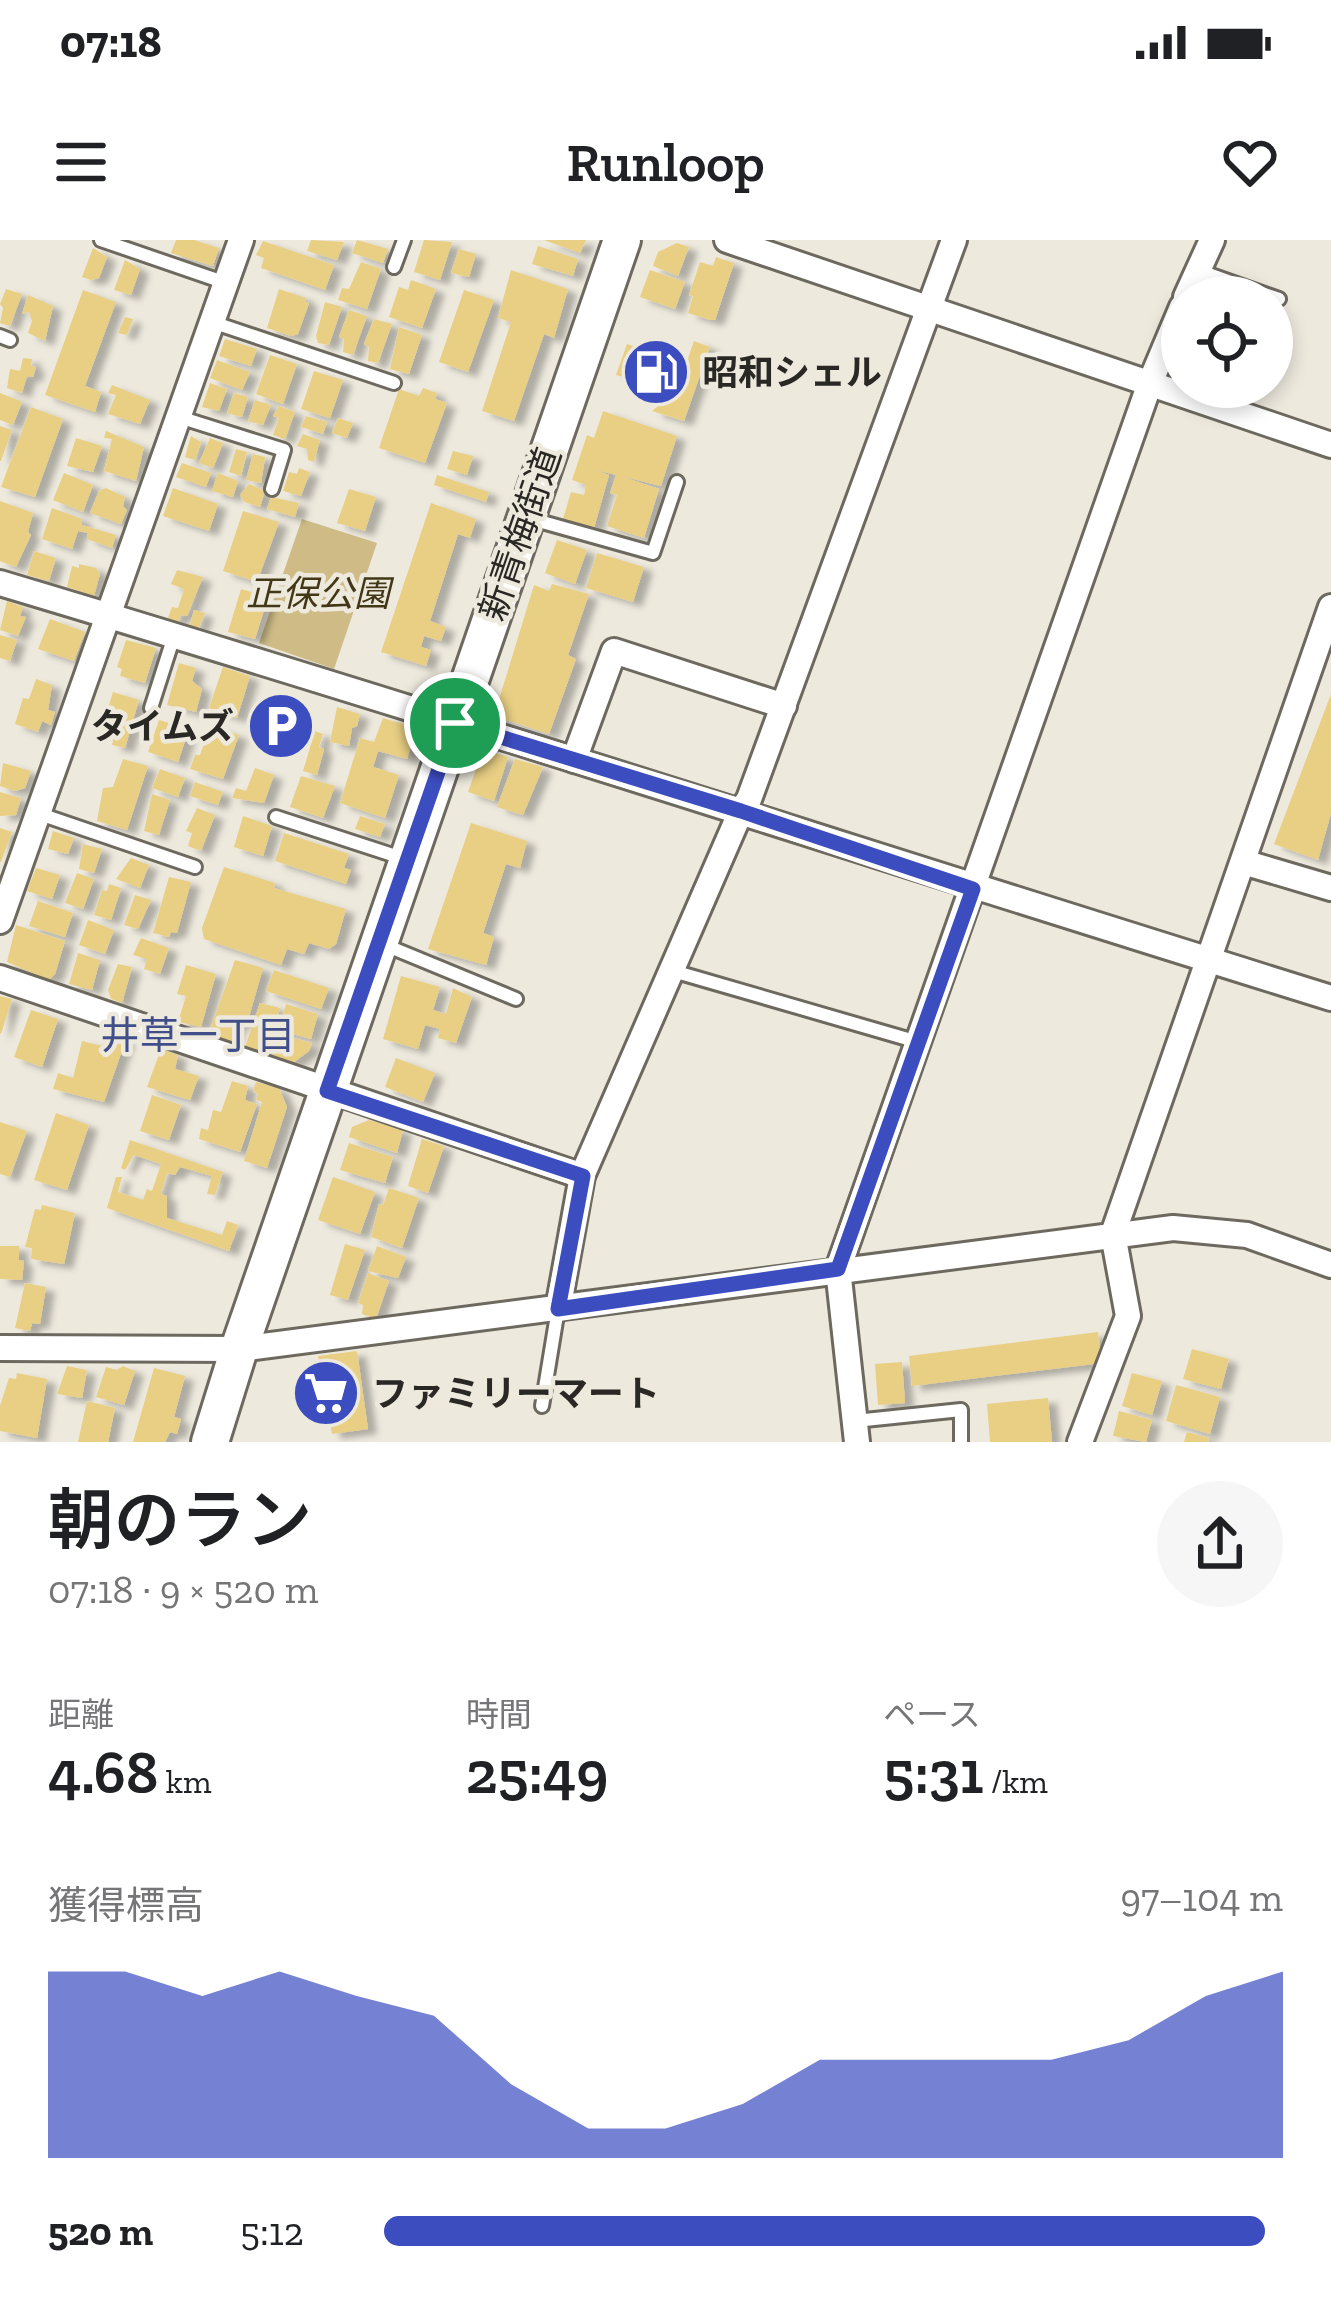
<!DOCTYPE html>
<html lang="ja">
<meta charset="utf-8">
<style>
body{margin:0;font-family:"Zilla Slab","Noto Sans JP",serif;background:#f6f6f6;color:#202124;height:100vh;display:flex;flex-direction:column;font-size:45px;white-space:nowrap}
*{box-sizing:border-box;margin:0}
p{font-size:39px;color:#757577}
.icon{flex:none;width:66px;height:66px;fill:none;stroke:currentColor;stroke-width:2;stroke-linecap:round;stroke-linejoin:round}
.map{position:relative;height:1202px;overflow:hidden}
.panel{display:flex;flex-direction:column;background:#fff;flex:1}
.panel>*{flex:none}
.fabs{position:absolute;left:1161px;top:36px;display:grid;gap:24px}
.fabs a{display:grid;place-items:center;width:132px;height:132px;border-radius:50%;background:#fff;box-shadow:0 6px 18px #0003;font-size:60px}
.pin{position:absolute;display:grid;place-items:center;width:102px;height:102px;color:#fff;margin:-51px;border:6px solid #fff;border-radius:50%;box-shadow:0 3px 12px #0007}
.round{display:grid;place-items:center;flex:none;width:126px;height:126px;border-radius:63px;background:#f6f6f6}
.overview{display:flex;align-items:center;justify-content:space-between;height:204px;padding:0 48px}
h1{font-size:66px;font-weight:600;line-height:90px}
.stats{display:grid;grid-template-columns:repeat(3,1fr);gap:18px;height:204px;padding:12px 48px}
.stats div{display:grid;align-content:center}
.stats b{font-size:60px;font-weight:600}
.stats small{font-size:33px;font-weight:400}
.stats p{font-size:33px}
.chart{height:336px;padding:24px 48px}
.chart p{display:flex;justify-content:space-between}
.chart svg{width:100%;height:216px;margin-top:12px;fill:#3c4dc0;opacity:.7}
ul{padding:0 48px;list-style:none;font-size:39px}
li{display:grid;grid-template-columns:192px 144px 1fr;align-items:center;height:90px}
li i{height:30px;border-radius:15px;background:#3c4dc0}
.status{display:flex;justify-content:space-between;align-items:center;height:84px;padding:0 60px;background:#fff;direction:ltr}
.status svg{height:33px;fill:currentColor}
header{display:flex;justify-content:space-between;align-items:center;height:156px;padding:0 48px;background:#fff;font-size:54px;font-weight:600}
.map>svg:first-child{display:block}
.green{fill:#cebb86}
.building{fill:#e9cf84;filter:url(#shadow)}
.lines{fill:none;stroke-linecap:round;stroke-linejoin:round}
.lane-casing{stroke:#6d695f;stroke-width:18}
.street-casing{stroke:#6d695f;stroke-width:30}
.secondary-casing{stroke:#6d695f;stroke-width:42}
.lane{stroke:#fff;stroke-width:12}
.street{stroke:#fff;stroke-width:24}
.secondary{stroke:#fff;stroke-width:36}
.route-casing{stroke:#fff;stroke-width:24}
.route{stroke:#3c4dc0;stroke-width:15}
.labels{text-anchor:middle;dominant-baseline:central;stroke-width:9;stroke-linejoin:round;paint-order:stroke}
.poi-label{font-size:36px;font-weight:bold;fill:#292824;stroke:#ede9dd;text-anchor:start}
.street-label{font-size:36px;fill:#292824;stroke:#ede9dd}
.park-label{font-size:36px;font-style:italic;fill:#423716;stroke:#ede9dd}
.neighbourhood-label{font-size:39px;fill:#404e8a;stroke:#ede9dd}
</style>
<div class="status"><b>07:18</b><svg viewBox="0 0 49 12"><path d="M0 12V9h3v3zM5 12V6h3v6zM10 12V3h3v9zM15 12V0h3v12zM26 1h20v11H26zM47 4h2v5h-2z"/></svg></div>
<header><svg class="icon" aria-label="menu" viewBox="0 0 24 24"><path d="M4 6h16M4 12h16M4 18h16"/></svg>Runloop<svg class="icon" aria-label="heart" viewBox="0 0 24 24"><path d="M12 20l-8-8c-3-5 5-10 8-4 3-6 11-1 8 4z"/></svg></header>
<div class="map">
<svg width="1331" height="1202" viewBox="0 0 1331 1202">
<defs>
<filter id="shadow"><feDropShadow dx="9" dy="5" stdDeviation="3" flood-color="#0004"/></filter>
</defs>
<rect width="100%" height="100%" fill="#ede9dd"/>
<!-- green -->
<path class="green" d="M302 279 377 303 334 429 259 403Z"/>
<!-- building -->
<g class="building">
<path d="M176 0H194L219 8 213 26 171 13Z"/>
<path d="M311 0 344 2 337 20 307 11Z"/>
<path d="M357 0 388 9 383 23 352 13Z"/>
<path d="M424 0 452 2 440 40 414 32Z"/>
<path d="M544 0H586L580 13Z"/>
<path d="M263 1 334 25 325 50 261 28 264 18 256 15Z"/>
<path d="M677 3 689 7 678 36 653 26 658 12Z"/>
<path d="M538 6 578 19 573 36 532 24Z"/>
<path d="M93 8 107 17 99 38 91 40 82 37Z"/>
<path d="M459 9 476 14 469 37 451 33Z"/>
<path d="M716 17 734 23 715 80H710L688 73 693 56 689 55 700 22 713 26Z"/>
<path d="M125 20 140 29 131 55 114 50Z"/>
<path d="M361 22 381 29 367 69 338 60 342 48 349 49Z"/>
<path d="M511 30 568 49 554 98 544 94 514 181 482 171 511 82 498 78Z"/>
<path d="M650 30 685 42 675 69 640 57Z"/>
<path d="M411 40 436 49 422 88 389 77 399 47 408 50Z"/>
<path d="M6 49 22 54 10 86 0 83 3 68 0 64Z"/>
<path d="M279 49 306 58 305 62 309 63 298 94 291 96 267 88Z"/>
<path d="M83 50 116 62 85 146 101 152 95 172 45 155Z"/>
<path d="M464 50 494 60 468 132 439 122Z"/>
<path d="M28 55 53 66 45 101 28 93 32 81 29 72 22 74Z"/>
<path d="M325 62 342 67 329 105 318 103 316 96Z"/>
<path d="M349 70 367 76 353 115 343 112 344 99 339 97Z"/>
<path d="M125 77 133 79 127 95 118 93Z"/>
<path d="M374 79 392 84 378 123 368 121 369 107 364 104Z"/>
<path d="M399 87 422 95 409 134 390 129Z"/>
<path d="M225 99 257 109 251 126 219 116Z"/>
<path d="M694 101 710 107 684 181 652 171 664 161 655 146 616 135 627 104 686 124Z"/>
<path d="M270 115 297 124 283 164 256 154Z"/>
<path d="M23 118 32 119 31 126 36 127 33 137 27 136 22 153 7 148 10 129 20 131Z"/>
<path d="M217 120 250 132 242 150 210 138Z"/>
<path d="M314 131 343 140 330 178 301 169Z"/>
<path d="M210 143 227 149 219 171 202 167Z"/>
<path d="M112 145 150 160 140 184 108 174 116 155 108 153Z"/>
<path d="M423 148 437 153 435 159 447 163 425 223 379 208 399 149 419 156Z"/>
<path d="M0 153 22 162 13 185 0 180Z"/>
<path d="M234 153 248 157 242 177 227 173Z"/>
<path d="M255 160 271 165 263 185 248 181Z"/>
<path d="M279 166 295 172 285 199 273 195 279 178 273 176Z"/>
<path d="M31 167 63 179 35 257 1 247Z"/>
<path d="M603 171 677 196 661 246 621 236 659 249 644 298 607 286 617 255 610 253 616 235 595 230 609 235 594 288 563 279 571 252 584 255 586 245 572 240 587 195 594 198Z"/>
<path d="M306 176 327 182 323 194 301 187Z"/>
<path d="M338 178 353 183 347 198 332 193Z"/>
<path d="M0 186 12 190 1 221H0Z"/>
<path d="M106 191 144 207 136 241 104 231 112 199 104 198Z"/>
<path d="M303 194 320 200 314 222 308 220 307 209 297 206Z"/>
<path d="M191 196 201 202 195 220 185 217Z"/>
<path d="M76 198 102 206 93 232 67 226Z"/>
<path d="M210 198 223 203 213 228 199 223Z"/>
<path d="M236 209 247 212 241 236 229 232Z"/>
<path d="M453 211 473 216 467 235 447 229Z"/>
<path d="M253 214 265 217 261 243 246 240Z"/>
<path d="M182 223 211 233 206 247 176 237Z"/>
<path d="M299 228 310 232 301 256 283 251 289 232 297 234Z"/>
<path d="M64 233 93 245 83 272 53 260Z"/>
<path d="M218 233 238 241 233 257 212 251Z"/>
<path d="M437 235 489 252 486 262 434 245Z"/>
<path d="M249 244 265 251 260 267 244 262 240 255Z"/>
<path d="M106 248 125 257 123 266 127 270 121 284 90 273 99 251Z"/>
<path d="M173 248 218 264 209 291 163 276Z"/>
<path d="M349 249 376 257 365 291 337 283Z"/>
<path d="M271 257 299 263 295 277 267 269Z"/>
<path d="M0 261 33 273 28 292 31 295 16 327 0 321Z"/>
<path d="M431 263 476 279 470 298 458 294 430 381 446 387 441 401 424 396 421 407 431 410 426 426 381 412Z"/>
<path d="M52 268 82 279V285L116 295 112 308 87 299 88 293 78 291 72 309 42 299Z"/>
<path d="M243 271 279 282 257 342 223 331Z"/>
<path d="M557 300 587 310 575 344 545 333Z"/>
<path d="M34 311 56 318 49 341 27 335Z"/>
<path d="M597 313 644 327 633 362 586 348Z"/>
<path d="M79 324 96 328 100 334 94 356 67 347 72 326 79 328Z"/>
<path d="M177 330 203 337 187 376 181 375 178 382 168 378 172 367 178 368 184 349 171 344Z"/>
<path d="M552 344 589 354 568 415 576 419 549 494 494 476 534 345 549 351Z"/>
<path d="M241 349 268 357 255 399 228 392Z"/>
<path d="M7 361 23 367 20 376 26 377 18 396 0 390Z"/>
<path d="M194 370 205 373 198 390 189 388Z"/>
<path d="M50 379 85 392 74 421 38 409Z"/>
<path d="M0 395 17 400 10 421 0 418Z"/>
<path d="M126 400 156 408 145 443 120 436 122 429 117 427Z"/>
<path d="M179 423 196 428 192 441 202 449 196 472 167 465Z"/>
<path d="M223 427 250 436 237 478 209 468Z"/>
<path d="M36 439 52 445 48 470 55 472 51 485 42 481 38 492 15 484 23 458 29 459Z"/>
<path d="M113 452 139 460 125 508 112 505 115 492 95 487 99 476 105 478Z"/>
<path d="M1331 454V573L1318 620 1274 604Z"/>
<path d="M337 467 360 474 357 486 352 488 349 506 330 502Z"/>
<path d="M383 478 403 484 413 499 407 519 378 511 373 527 399 535 385 578 340 563 360 498 374 502Z"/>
<path d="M159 480 183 487 182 494 187 495 178 522 148 512Z"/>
<path d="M210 485 239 495 223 539 190 529 195 515H200Z"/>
<path d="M315 491 323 494 319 507 324 509 317 535 303 531Z"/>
<path d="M495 513 508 517 494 561 468 552 479 521Z"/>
<path d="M123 519 148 526 127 590 97 581 103 548 113 547Z"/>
<path d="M515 519 543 527 523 575 497 567Z"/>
<path d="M3 523 31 531 25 548 15 551 0 546Z"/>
<path d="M255 528 274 535 264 563 232 558 236 548 246 551Z"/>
<path d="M160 529 185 538 178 557 152 548Z"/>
<path d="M301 536 335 546 323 578 290 567Z"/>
<path d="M195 542 223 552 218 565 190 556Z"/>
<path d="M0 552 21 558 16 575 0 576Z"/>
<path d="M152 554 170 560 159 595 144 591Z"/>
<path d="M197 568 215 575 201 611 188 606 192 593 186 591Z"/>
<path d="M243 576 272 586 263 616 234 607Z"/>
<path d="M360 576 385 584 380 597 355 589Z"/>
<path d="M471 583 527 601 520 628 506 624 483 693 494 697 486 725 428 709Z"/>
<path d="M0 588 12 592 1 622H0Z"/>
<path d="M53 591 74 598 68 614 48 609Z"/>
<path d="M284 593 349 614 344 628 351 630 346 644 275 621Z"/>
<path d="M83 604 102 609 94 633 79 629Z"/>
<path d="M131 618 149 625 140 648 116 639Z"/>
<path d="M224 627 275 643 274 648 346 669 336 704 329 709 309 703 304 714 287 709 281 725 204 699 202 688Z"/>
<path d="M36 628 60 635 52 659 27 651Z"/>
<path d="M77 633 94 639 83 669 65 663Z"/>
<path d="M169 637 191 642 177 693 171 692 169 697 153 693Z"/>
<path d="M109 644 121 648 111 680 94 675 102 650 107 651Z"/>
<path d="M135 655 151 660 138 689 124 685Z"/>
<path d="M38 661 73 673 65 697 29 686Z"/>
<path d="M88 680 114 690 105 714 79 705Z"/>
<path d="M16 685 65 701 55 734 49 740 7 722Z"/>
<path d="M141 698 169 708 160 734 144 729 147 719 133 715Z"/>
<path d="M78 713 100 720 92 750 69 744Z"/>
<path d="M235 720 263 728 247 784 238 782 232 802 208 795Z"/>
<path d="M118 724 132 727 122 763 111 759 108 750Z"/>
<path d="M186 725 216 734 201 787 178 782 186 756 177 754Z"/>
<path d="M274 730 329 748 321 769 266 751Z"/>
<path d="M401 736 440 747 433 770 446 774 453 748 472 757 456 803 438 798 440 789 425 785 418 809 383 799Z"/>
<path d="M0 756 12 759 1 794 0 793Z"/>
<path d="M260 763 280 768 273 797 269 796 260 812 245 807Z"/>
<path d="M286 764 318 774 311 799 279 790Z"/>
<path d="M31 770 58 779 42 827 14 817Z"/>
<path d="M106 793 126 799 104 862 53 849 58 833 73 838 82 801 102 806Z"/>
<path d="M278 794 312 803 309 811 293 823 273 816Z"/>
<path d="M161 809 178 815 175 829 199 836 190 860 147 847Z"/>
<path d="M396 818 435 833 423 862 385 847Z"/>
<path d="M232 841 248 846 245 860 257 864 240 912 199 899 201 888 208 890 213 870 221 872Z"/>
<path d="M256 842 279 848 287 867 267 928 244 921 262 862 256 860 258 854 253 851Z"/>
<path d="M152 855 181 865 169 900 140 891Z"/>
<path d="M56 873 89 885 67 950 34 940Z"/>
<path d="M369 880 403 890 397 913 349 897 352 887Z"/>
<path d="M0 882 27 891 10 937 0 934Z"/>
<path d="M422 899 444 906 428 953 408 946Z"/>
<path d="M130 900 223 932 215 955 207 954 212 936 180 927 175 935 167 933 161 954 167 956V978L222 995 227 981 238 985 229 1011 107 968 116 937H122L118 952 143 960 147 949 152 951 161 924 134 915 125 930 121 928Z"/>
<path d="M349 903 393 917 385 943 340 930Z"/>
<path d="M333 937 375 952 360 994 318 980Z"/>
<path d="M389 948 419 958 402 1008 371 997 379 964 383 965Z"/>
<path d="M42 965 75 973 64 1024 31 1019 32 1008 25 1007 35 969 41 970Z"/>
<path d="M345 1004 365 1010 348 1060 330 1055Z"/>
<path d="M0 1006H19V1020L24 1021 22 1040 0 1039Z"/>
<path d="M377 1006 406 1017 398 1038 368 1031Z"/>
<path d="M368 1033 389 1041 376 1079 362 1074 363 1065 358 1063Z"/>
<path d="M25 1043 46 1047 40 1084 32 1083 30 1091 15 1088Z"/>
<path d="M1098 1092 1102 1123 912 1146 909 1116Z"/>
<path d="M1192 1109 1229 1119 1221 1149 1183 1139Z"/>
<path d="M357 1111 368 1189 332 1194 318 1116Z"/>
<path d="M902 1122 905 1163 878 1165 875 1124Z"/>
<path d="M67 1126 87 1130 82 1158 57 1154Z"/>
<path d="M123 1126 135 1131 124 1165 96 1157 106 1127 117 1130Z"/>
<path d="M154 1128 185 1136 174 1177 181 1179 177 1194 170 1192 165 1202H133Z"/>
<path d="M17 1133 47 1139 37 1198 0 1191V1166L9 1138 16 1139Z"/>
<path d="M1132 1133 1162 1141 1152 1175 1122 1166Z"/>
<path d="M1176 1145 1220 1157 1210 1194 1166 1181Z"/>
<path d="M1048 1158 1052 1202H990L987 1164Z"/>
<path d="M87 1161 115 1168 108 1202H78Z"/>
<path d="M1119 1171 1152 1180 1146 1202 1113 1196Z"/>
<path d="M1187 1192 1209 1198 1208 1202H1184Z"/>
</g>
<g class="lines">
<defs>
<g id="lane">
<path d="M101 0 226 43"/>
<path d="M394 27 404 0"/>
<path d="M1197 30 1279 59"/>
<path d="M212 82 394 143"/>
<path d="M0 96 10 100"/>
<path d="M179 177 284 210 272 249"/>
<path d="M528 278 653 313 677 242"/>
<path d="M151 468 174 396"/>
<path d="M37 573 195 627"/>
<path d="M276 577 405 619"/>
<path d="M385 705 516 759"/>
<path d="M673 731 918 802"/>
<path d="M542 1166 558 1069"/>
<path d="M855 1181 961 1170V1202"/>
</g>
<g id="street">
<path d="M727 0 1331 205"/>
<path d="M1186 57 1212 0"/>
<path d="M0 343C445 476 887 620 1331 758"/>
<path d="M574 520 614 411 784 466"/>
<path d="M1243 622 1331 648"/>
<path d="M0 681 241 0"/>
<path d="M0 738 582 936"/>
<path d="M558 1069 582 936 741 571 749 559 954 0"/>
<path d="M0 1108 239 1109 1173 988 1247 995 1331 1025"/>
<path d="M857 1202 838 1029 1150 143 1182 67"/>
<path d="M1080 1202 1128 1076 1113 994 1331 367"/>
</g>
<path id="secondary" d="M210 1202 239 1109 622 0"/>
</defs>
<!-- lane casing -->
<use href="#lane" class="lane-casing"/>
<!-- street casing -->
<use href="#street" class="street-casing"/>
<!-- secondary casing -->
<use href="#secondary" class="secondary-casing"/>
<!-- lane -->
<use href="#lane" class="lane"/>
<!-- street -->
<use href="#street" class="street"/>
<!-- secondary -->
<use href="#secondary" class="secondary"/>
</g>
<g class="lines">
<defs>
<path id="route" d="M455 483 741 571 973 649 838 1029 558 1069 583 936 327 851Z"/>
</defs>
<!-- route casing -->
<use href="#route" class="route-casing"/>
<!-- route -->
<use href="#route" class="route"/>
</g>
<!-- icons -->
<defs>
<symbol id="fuel-disc" viewBox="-11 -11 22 22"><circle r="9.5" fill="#3c4dc0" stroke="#ede9dd"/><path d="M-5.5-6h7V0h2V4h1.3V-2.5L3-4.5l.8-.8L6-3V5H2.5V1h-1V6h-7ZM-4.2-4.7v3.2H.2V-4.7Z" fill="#fff"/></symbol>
<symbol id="parking-disc" viewBox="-11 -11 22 22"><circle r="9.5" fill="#3c4dc0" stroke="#ede9dd"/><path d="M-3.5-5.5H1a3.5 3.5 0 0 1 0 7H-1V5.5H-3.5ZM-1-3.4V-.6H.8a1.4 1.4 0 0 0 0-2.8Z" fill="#fff"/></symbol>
<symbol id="supermarket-disc" viewBox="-11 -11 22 22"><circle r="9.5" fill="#3c4dc0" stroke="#ede9dd"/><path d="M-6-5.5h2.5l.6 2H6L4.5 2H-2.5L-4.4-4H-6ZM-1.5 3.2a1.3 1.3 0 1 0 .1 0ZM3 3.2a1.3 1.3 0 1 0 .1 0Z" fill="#fff"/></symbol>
</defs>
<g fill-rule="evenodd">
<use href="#fuel-disc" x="618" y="94" width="76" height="76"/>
<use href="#parking-disc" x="243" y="448" width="76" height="76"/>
<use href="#supermarket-disc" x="288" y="1115" width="76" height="76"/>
</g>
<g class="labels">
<!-- poi labels -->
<g class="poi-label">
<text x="702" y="132">昭和シェル</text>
<text x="234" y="486" text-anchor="end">タイムズ</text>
<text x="372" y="1153">ファミリーマート</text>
</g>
<!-- street labels -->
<g class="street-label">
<text transform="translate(520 294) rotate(-71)">新青梅街道</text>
</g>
<!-- park labels -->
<g class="park-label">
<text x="318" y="353">正保公園</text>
</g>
<!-- neighbourhood labels -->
<g class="neighbourhood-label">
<text x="198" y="795">井草一丁目</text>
</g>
</g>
</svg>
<div class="fabs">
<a><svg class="icon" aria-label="locate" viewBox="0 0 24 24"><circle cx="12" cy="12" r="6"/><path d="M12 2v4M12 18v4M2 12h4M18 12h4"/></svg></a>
</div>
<div class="pin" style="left:455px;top:483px;background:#1e9e55"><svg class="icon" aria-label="arrive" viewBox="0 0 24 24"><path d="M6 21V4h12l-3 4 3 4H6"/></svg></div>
</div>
<section class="panel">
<div class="overview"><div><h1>朝のラン</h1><p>07:18 · 9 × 520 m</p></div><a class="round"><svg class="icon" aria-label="share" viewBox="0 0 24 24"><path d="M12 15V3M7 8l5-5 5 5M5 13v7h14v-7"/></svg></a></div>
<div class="stats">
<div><p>距離</p><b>4.68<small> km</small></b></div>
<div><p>時間</p><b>25:49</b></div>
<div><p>ペース</p><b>5:31<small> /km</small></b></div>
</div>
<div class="chart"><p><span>獲得標高</span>97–104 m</p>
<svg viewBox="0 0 160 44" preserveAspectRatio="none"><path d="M0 44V6L10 6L20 11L30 6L40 11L50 15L60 29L70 38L80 38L90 33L100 24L110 24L120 24L130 24L140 20L150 11L160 6V44z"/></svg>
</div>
<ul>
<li><b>520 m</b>5:12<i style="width:98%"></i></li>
</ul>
</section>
